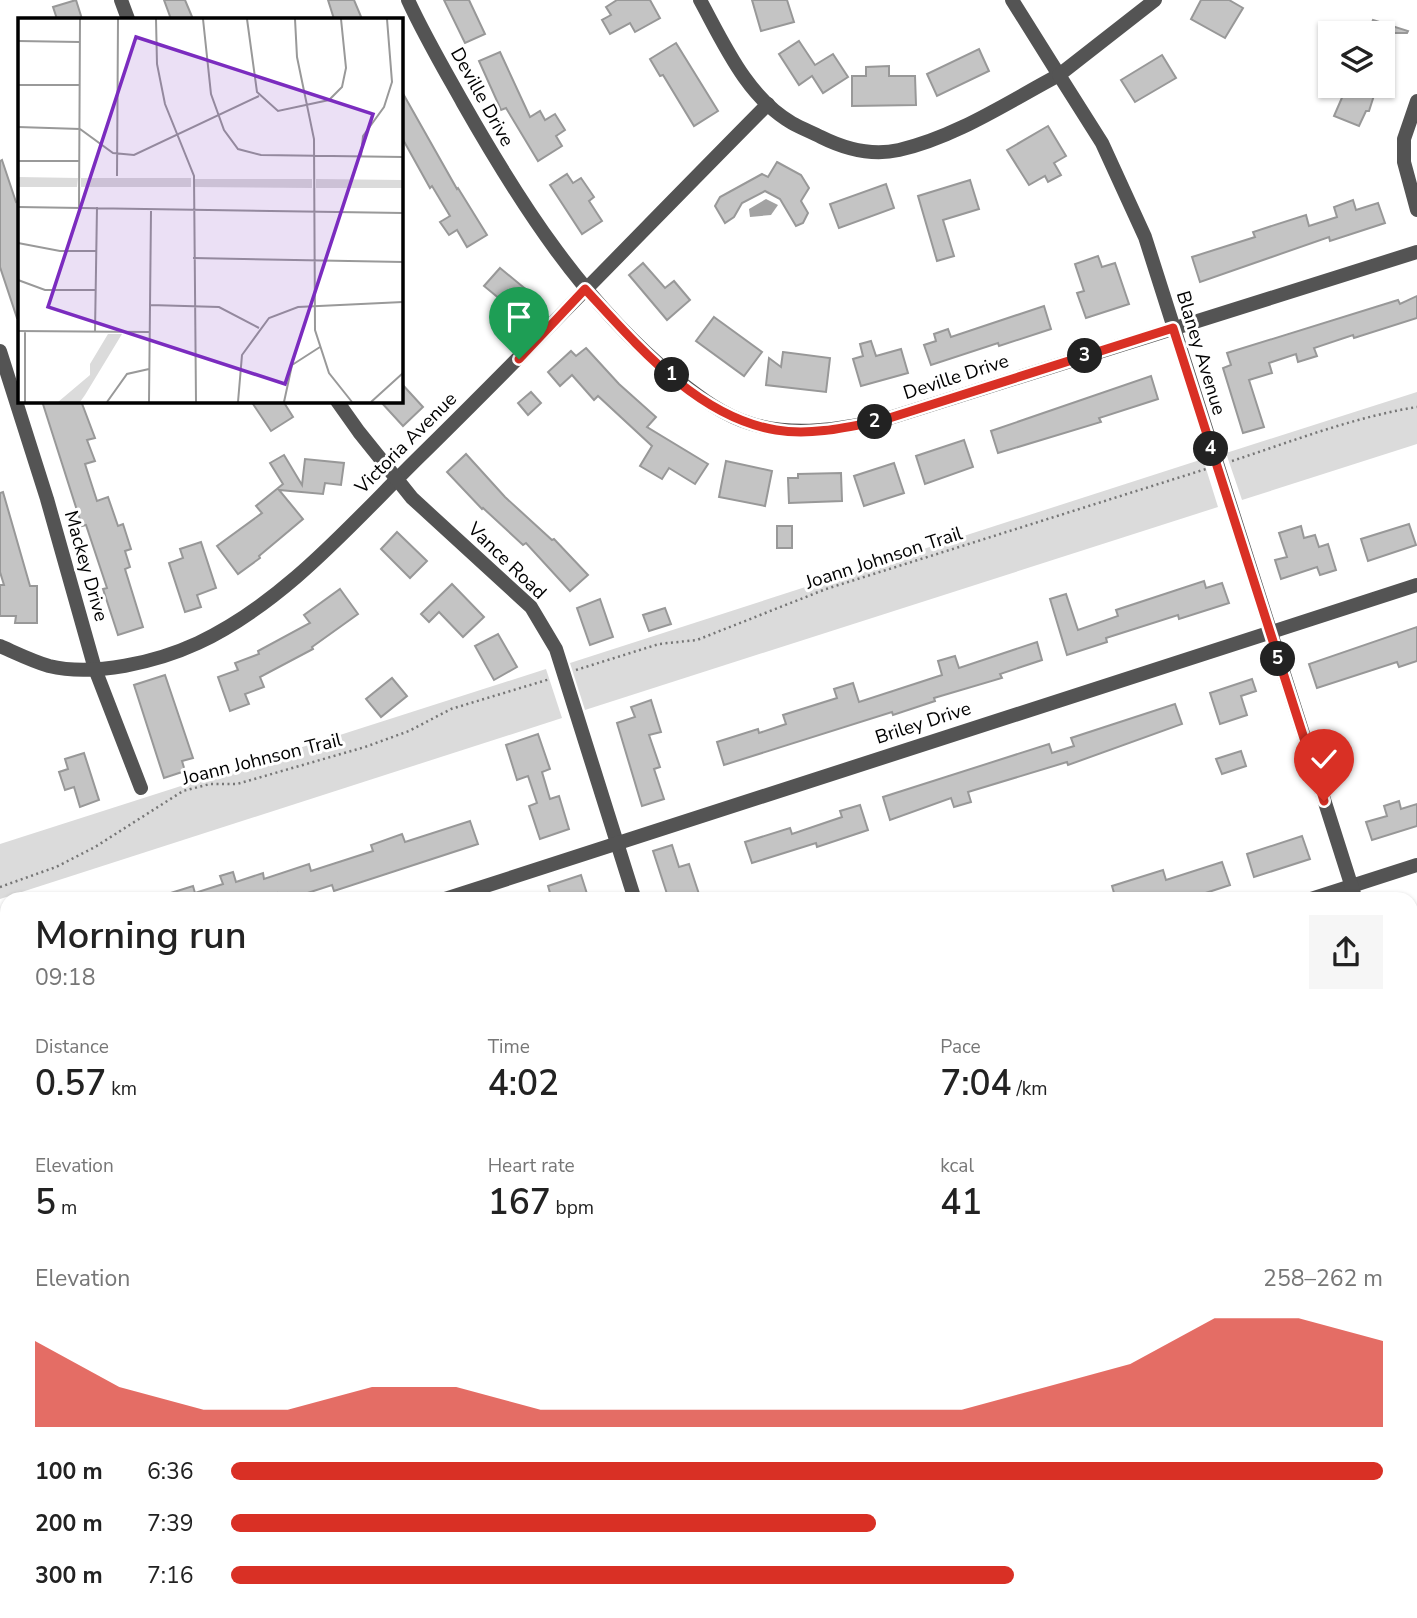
<!DOCTYPE html>
<meta charset="utf-8">
<style>
body{margin:0;font-family:"Nunito Sans",sans-serif;background:#f6f6f6;color:#222;height:100vh;display:flex;flex-direction:column;font-size:26px;white-space:nowrap}
*{box-sizing:border-box;margin:0}
p{font-size:23px;color:#767676}
.icon{flex:none;width:38px;height:38px;fill:none;stroke:currentColor;stroke-width:2;stroke-linecap:round;stroke-linejoin:round}
.map{position:relative;flex:1;overflow:hidden}
.details{position:absolute;left:0px;top:892px;width:1418px;height:726px;display:flex;flex-direction:column;background:#fff;border-radius:21px 21px 0 0;box-shadow:0 2px 5px #0004}
.details>*{flex:none}
.fabs{position:absolute;left:1318px;top:21px;display:grid;gap:14px}
.fabs a{display:grid;place-items:center;width:77px;height:77px;border-radius:0px;background:#fff;box-shadow:0 2px 5px #0004;font-size:35px}
.pin{position:absolute;display:grid;place-items:center;width:60px;height:60px;color:#fff;margin:-72px -30px;border-radius:50% 50% 50% 0;rotate:-45deg;box-shadow:0 0 7px #0007}
.pin .icon{rotate:45deg}
.km{position:absolute;width:35px;height:35px;margin:-18px;border-radius:50%;background:#222;color:#fff;font-size:19px;line-height:35px;text-align:center}
.round{display:grid;place-items:center;flex:none;width:74px;height:74px;border-radius:0px;background:#f6f6f6}
.headline{display:flex;align-items:center;justify-content:space-between;height:119px;padding:0 35px}
h1{font-size:38px;font-weight:600;line-height:52px}
.stats{display:grid;grid-template-columns:repeat(3,1fr);gap:10px;height:119px;padding:7px 35px}
.stats div{display:grid;align-content:center}
.stats b{font-size:35px;font-weight:600}
.stats small{font-size:19px;font-weight:400}
.stats p{font-size:19px}
.chart{height:196px;padding:14px 35px}
.chart p{display:flex;justify-content:space-between}
.chart svg{width:100%;height:126px;margin-top:7px;fill:#d93025;opacity:.7}
ul{padding:0 35px;list-style:none;font-size:23px}
li{display:grid;grid-template-columns:112px 84px 1fr;align-items:center;height:52px}
li i{height:18px;border-radius:9px;background:#d93025}
.map>svg:first-child{display:block}
.green{fill:#dbdbdb}
.water{fill:#a2a2a2}
.building{fill:#c4c4c4;stroke:#989898;stroke-width:2}
.lines{fill:none;stroke-linecap:round;stroke-linejoin:round}
.path{stroke:#767676;stroke-width:2.5;stroke-dasharray:2 3.5;stroke-linecap:butt}
.minor{stroke:#545454;stroke-width:14}
.tertiary{stroke:#545454;stroke-width:14}
.route-casing{stroke:#fff;stroke-width:14}
.route{stroke:#d93025;stroke-width:9}
.labels{text-anchor:middle;dominant-baseline:central;stroke-width:6;stroke-linejoin:round;paint-order:stroke}
.street-label{font-size:19px;fill:#000;stroke:#fff}
.inset-road{fill:none;stroke:#999;stroke-width:2}
.view{fill:#7b2cbf;fill-opacity:0.15;stroke:#7b2cbf;stroke-width:3.5}
.inset-edge{fill:none;stroke:#000;stroke-width:3.5}
</style>
<div class="map">
<svg width="1417" height="1618" viewBox="0 0 1417 1618">
<rect width="100%" height="100%" fill="#fff"/>
<!-- green -->
<g class="green">
<path d="M1417 392V444L1242 500 1226 453Z"/>
<path d="M1203 459 1218 507 585 710 570 663Z"/>
<path d="M546 669 562 718 0 899V844Z"/>
</g>
<!-- water -->
<path class="water" d="M766 199 778 205 771 215 750 217 749 209Z"/>
<!-- building -->
<g class="building">
<path d="M76 0 82 19H57L53 7Z"/>
<path d="M164 0H185L193 19H171Z"/>
<path d="M328 0H354L362 19H334Z"/>
<path d="M444 0H469L485 34 465 43Z"/>
<path d="M617 0H650L660 18 635 32 630 23 610 34 602 20 611 15 606 7Z"/>
<path d="M752 0H787L794 22 761 31Z"/>
<path d="M1201 0H1229L1243 8 1225 38 1191 19Z"/>
<path d="M1373 20 1408 31 1407 33H1394L1385 61H1382V33H1368Z"/>
<path d="M799 41 815 65 833 54 848 77 823 93 812 76 799 85 779 54Z"/>
<path d="M676 43 718 111 694 126 663 75 660 76 650 59Z"/>
<path d="M979 49 989 71 937 96 927 74Z"/>
<path d="M500 52 530 117 540 111 545 120 555 114 565 130 556 136 562 146 538 161 506 108 501 110 479 61Z"/>
<path d="M1162 55 1176 78 1135 102 1121 80Z"/>
<path d="M889 66V76H915L916 105 852 106V76H866V67Z"/>
<path d="M1347 86H1377L1369 111H1366L1359 126 1334 116Z"/>
<path d="M401 90 457 189 458 188 487 235 467 247 457 230 449 235 440 222 450 216 432 186 430 188 401 136Z"/>
<path d="M1048 126 1066 156 1054 163 1061 175 1048 182 1045 176 1029 185 1007 150Z"/>
<path d="M2 160 16 202 19 201V318H17L0 267V161Z"/>
<path d="M777 162 801 175 809 188 801 201 808 213 803 223 796 226 780 199 765 191 742 203 734 217 725 223 715 206 720 197 762 174 768 177Z"/>
<path d="M567 174 573 183 581 178 594 197 589 201 602 221 582 234 550 185Z"/>
<path d="M970 180 979 209 943 220 954 256 937 261 918 196Z"/>
<path d="M886 184 894 208 839 228 830 204Z"/>
<path d="M1353 200 1356 210 1378 203 1385 223 1330 241 1329 237 1200 282 1192 257 1255 237 1253 232 1306 215 1309 226 1337 217 1334 207Z"/>
<path d="M1098 256 1102 267 1115 263 1129 304 1086 318 1077 293 1084 291 1075 264Z"/>
<path d="M643 263 665 288 674 281 690 300 667 320 629 275Z"/>
<path d="M500 268 528 291 512 309 484 286Z"/>
<path d="M1417 296V318L1354 338 1353 335 1314 348 1317 356 1298 362 1296 354 1269 363 1272 373 1249 380 1264 427 1243 433 1223 368 1231 365 1227 353 1398 300 1400 304Z"/>
<path d="M1044 306 1051 329 999 346 998 343 931 365 924 345 936 341 934 334 948 329 951 337Z"/>
<path d="M714 317 762 352 744 376 696 341Z"/>
<path d="M871 341 876 356 901 349 908 373 861 386 853 359 863 356 860 344Z"/>
<path d="M586 348 619 384 656 417 647 427 708 464 695 484 669 468 662 479 640 466 652 446 598 396 594 400 572 375 560 386 548 372 571 351 576 356Z"/>
<path d="M783 352 830 358 826 392 766 385 769 358 781 367Z"/>
<path d="M1151 376 1158 399 1099 418 1101 422 998 453 991 431Z"/>
<path d="M401 383 423 407 403 426 380 401H401Z"/>
<path d="M531 392 541 403 528 415 518 403Z"/>
<path d="M42 401H81L95 438 87 440 95 461 85 464 97 501 108 497 118 526 123 524 131 549 125 551 130 567 125 569 143 627 118 635 103 589 107 588 86 525 82 526Z"/>
<path d="M251 401H283L293 417 271 431Z"/>
<path d="M964 440 973 467 925 484 916 456Z"/>
<path d="M466 454 505 497 552 540 554 539 588 575 570 591 526 543 523 545 483 508 482 509 447 472Z"/>
<path d="M284 455 302 485 305 459 344 463 341 485 325 483 323 494 279 490 303 519 259 556 260 558 238 574 217 546 262 513 256 506 283 484 270 463Z"/>
<path d="M726 461 772 471 765 506 719 497Z"/>
<path d="M894 463 904 493 864 506 854 476Z"/>
<path d="M841 473 842 501 789 503 788 478H798V474Z"/>
<path d="M3 492 30 586H37V623H15L16 616H0V585H4L0 572V493Z"/>
<path d="M1409 524 1416 545 1368 561 1361 539Z"/>
<rect x="777" y="526" width="15" height="22"/>
<path d="M1301 526 1304 538 1315 535 1319 547 1328 544 1336 570 1320 575 1317 567 1281 579 1275 560 1287 557 1279 533Z"/>
<path d="M397 532 427 561 410 578 381 549Z"/>
<path d="M201 542 216 588 197 595 201 607 185 612 169 563 183 558 180 549Z"/>
<path d="M1204 581 1206 588 1222 583 1229 603 1179 619 1178 615 1106 638 1107 642 1067 655 1050 599 1066 594 1078 630 1118 616 1116 610Z"/>
<path d="M452 584 484 617 463 637 439 612 429 622 421 614Z"/>
<path d="M340 589 358 614 312 647 313 649 260 677 264 687 245 694 249 704 230 711 218 677 238 670 235 663 259 654 258 651 310 623 304 615Z"/>
<path d="M600 599 613 637 590 645 577 608Z"/>
<path d="M665 608 671 624 649 631 643 615Z"/>
<path d="M1417 627V661L1399 667 1397 662 1317 688 1309 664Z"/>
<path d="M498 634 517 667 494 680 475 646Z"/>
<path d="M1037 642 1042 660 1000 674 1002 678 934 698 935 701 893 715 892 712 724 765 717 742 758 729 759 733 786 724 783 715 837 698 834 689 853 683 859 702 942 675 938 661 955 656 959 668Z"/>
<path d="M165 675 193 758 182 761 185 771 164 778 134 685Z"/>
<path d="M392 678 407 696 381 717 366 699Z"/>
<path d="M1252 679 1256 691 1241 696 1247 715 1220 724 1210 693Z"/>
<path d="M651 700 661 732 649 735 660 767 654 769 664 799 642 806 617 723 635 717 631 707Z"/>
<path d="M1175 704 1182 724 1068 765 1067 762 968 792 971 802 954 807 951 798 890 820 883 797 1049 744 1052 753 1074 746 1071 738Z"/>
<path d="M538 734 550 769 542 772 550 799 559 796 569 829 540 839 529 806 537 803 528 776 517 780 506 745Z"/>
<path d="M1241 751 1246 766 1222 774 1216 759Z"/>
<path d="M84 753 99 800 80 807 74 787 65 790 59 772 68 769 65 759Z"/>
<path d="M1399 801 1401 809 1417 804V826L1372 840 1366 822 1387 816 1384 806Z"/>
<path d="M860 805 868 830 817 847 816 843 752 863 745 842 790 828 792 834 842 817 840 811Z"/>
<path d="M470 821 478 844 334 891 332 885 286 900H279L277 893 257 900H159L158 897 193 886 195 893 223 884 220 876 233 872 236 882 263 873 264 879 309 864 311 871 373 851 371 845 402 834 405 842Z"/>
<path d="M1302 836 1310 859 1254 877 1247 854Z"/>
<path d="M672 845 679 867 689 864 700 897 691 900H669L653 851Z"/>
<path d="M1222 862 1230 885 1184 900H1116L1112 886 1163 870 1166 880Z"/>
<path d="M581 875 589 900H552L548 886Z"/>
</g>
<g class="lines">
<!-- path -->
<g class="path">
<path d="M1232 461C1293 441 1354 417 1417 407"/>
<path d="M576 670 659 644 697 640 826 589 1206 469"/>
<path d="M0 887 56 867 95 847 183 791 210 784H237L365 747 409 731 451 709 550 679"/>
</g>
<!-- minor -->
<g class="minor">
<path d="M408 0C424 35 444 69 463 103 521 205 583 302 675 378 698 396 723 416 752 424 796 437 839 429 883 420L1417 252"/>
<path d="M700 0C724 44 747 97 792 123 801 128 811 132 821 137 845 149 872 156 899 150 956 137 1008 102 1059 75L1012 0"/>
<path d="M1417 101 1404 139V162L1417 210"/>
<path d="M0 351 47 499 95 669 141 788"/>
<path d="M0 646C16 653 32 661 49 666 94 677 157 662 198 643 285 602 352 523 419 457 537 341 652 221 768 104"/>
<path d="M1308 900 1417 865"/>
<path d="M0 1282 7 1279"/>
<path d="M0 1514 7 1512"/>
<path d="M1417 1533 1412 1571 1417 1608"/>
<path d="M280 1612 282 1618"/>
<path d="M603 1612 605 1618"/>
<path d="M463 1618 483 1612"/>
</g>
<!-- tertiary -->
<g class="tertiary">
<path d="M121 0 128 19"/>
<path d="M1155 0 1059 75 1102 143 1145 237 1356 900"/>
<path d="M337 401 359 432 412 498 531 607 556 649 635 900"/>
<path d="M442 900 1417 585"/>
<path d="M0 1017 7 1014"/>
<path d="M1410 1069 1417 1089"/>
<path d="M1410 1156 1417 1154"/>
<path d="M862 1612 864 1618"/>
<path d="M1143 1612 1144 1618"/>
</g>
</g>
<g class="lines">
<defs>
<path id="route" d="M519 359 585 289C636 344 697 417 776 430 812 436 848 427 883 420L1173 328 1324 801"/>
</defs>
<!-- route casing -->
<use href="#route" class="route-casing"/>
<!-- route -->
<use href="#route" class="route"/>
</g>
<g class="labels">
<!-- street labels -->
<g class="street-label">
<text transform="translate(482 97) rotate(61)">Deville Drive</text>
<text transform="translate(1201 353) rotate(73)">Blaney Avenue</text>
<text transform="translate(956 377) rotate(-18)">Deville Drive</text>
<text transform="translate(406 443) rotate(-45)">Victoria Avenue</text>
<text transform="translate(884 558) rotate(-18)">Joann Johnson Trail</text>
<text transform="translate(507 561) rotate(44)">Vance Road</text>
<text transform="translate(86 566) rotate(74)">Mackey Drive</text>
<text transform="translate(923 723) rotate(-18)">Briley Drive</text>
<text transform="translate(262 759) rotate(-14)">Joann Johnson Trail</text>
</g>
</g>
<!-- overview -->
<g transform="translate(18 18)">
<rect width="385" height="385" fill="#fff"/>
<path d="M0 159 60 160 59 169H0ZM63 160H173V169H63ZM177 161H294V170L177 169ZM298 161 385 162V170H298ZM90 316H104L67 377 62 384H40L72 357V346Z" fill="#dbdbdb"/>
<path class="inset-road" d="M138 1 139 46 147 86 176 158 178 384M185 1 193 76 206 112 220 131 243 137 385 139M229 1 239 74 260 93 311 82 324 69 328 50 323 1M277 1 279 39 296 121 297 312 311 355 334 384M0 23 62 24M0 67H62M0 109 62 111 95 135 116 137 241 78M343 138 345 118 366 89 374 64 369 1M0 143H61M99 158 100 1M0 189 385 195M61 189 62 1M0 225 42 233H79M175 240 385 244M0 262 27 272H78M132 287 201 289 241 310M0 313 131 314M7 314V384M77 314 79 189M89 384 109 356 131 351M131 384 133 193M220 384 224 337 251 300 280 289 385 284M266 384 274 347 302 329M353 384 385 355"/>
<path class="view" d="M118 19 355 96 267 366 30 289Z"/>
<rect width="385" height="385" class="inset-edge"/>
</g>
</svg>
<div class="fabs">
<a><svg class="icon" aria-label="layers" viewBox="0 0 24 24"><path d="M12 4l9 5-9 5-9-5zM3 14l9 5 9-5"/></svg></a>
</div>
<div class="pin" style="left:519px;top:359px;background:#1e9e55"><svg class="icon" aria-label="arrive" viewBox="0 0 24 24"><path d="M6 21V4h12l-3 4 3 4H6"/></svg></div>
<div class="pin" style="left:1324px;top:801px;background:#d93025"><svg class="icon" aria-label="check" viewBox="0 0 24 24"><path d="M5 12l5 5 9-10"/></svg></div>
<b class="km" style="left:672px;top:375px">1</b>
<b class="km" style="left:875px;top:422px">2</b>
<b class="km" style="left:1085px;top:356px">3</b>
<b class="km" style="left:1211px;top:449px">4</b>
<b class="km" style="left:1278px;top:659px">5</b>
<section class="details">
<div class="headline"><div><h1>Morning run</h1><p>09:18</p></div><a class="round"><svg class="icon" aria-label="share" viewBox="0 0 24 24"><path d="M12 15V3M7 8l5-5 5 5M5 13v7h14v-7"/></svg></a></div>
<div class="stats">
<div><p>Distance</p><b>0.57<small> km</small></b></div>
<div><p>Time</p><b>4:02</b></div>
<div><p>Pace</p><b>7:04<small> /km</small></b></div>
</div>
<div class="stats">
<div><p>Elevation</p><b>5<small> m</small></b></div>
<div><p>Heart rate</p><b>167<small> bpm</small></b></div>
<div><p>kcal</p><b>41</b></div>
</div>
<div class="chart"><p><span>Elevation</span>258–262 m</p>
<svg viewBox="0 0 160 44" preserveAspectRatio="none"><path d="M0 44V14L10 30L20 38L30 38L40 30L50 30L60 38L70 38L80 38L90 38L100 38L110 38L120 30L130 22L140 6L150 6L160 14V44z"/></svg>
</div>
<ul>
<li><b>100 m</b>6:36<i style="width:100%"></i></li>
<li><b>200 m</b>7:39<i style="width:56%"></i></li>
<li><b>300 m</b>7:16<i style="width:68%"></i></li>
</ul>
</section>
</div>
